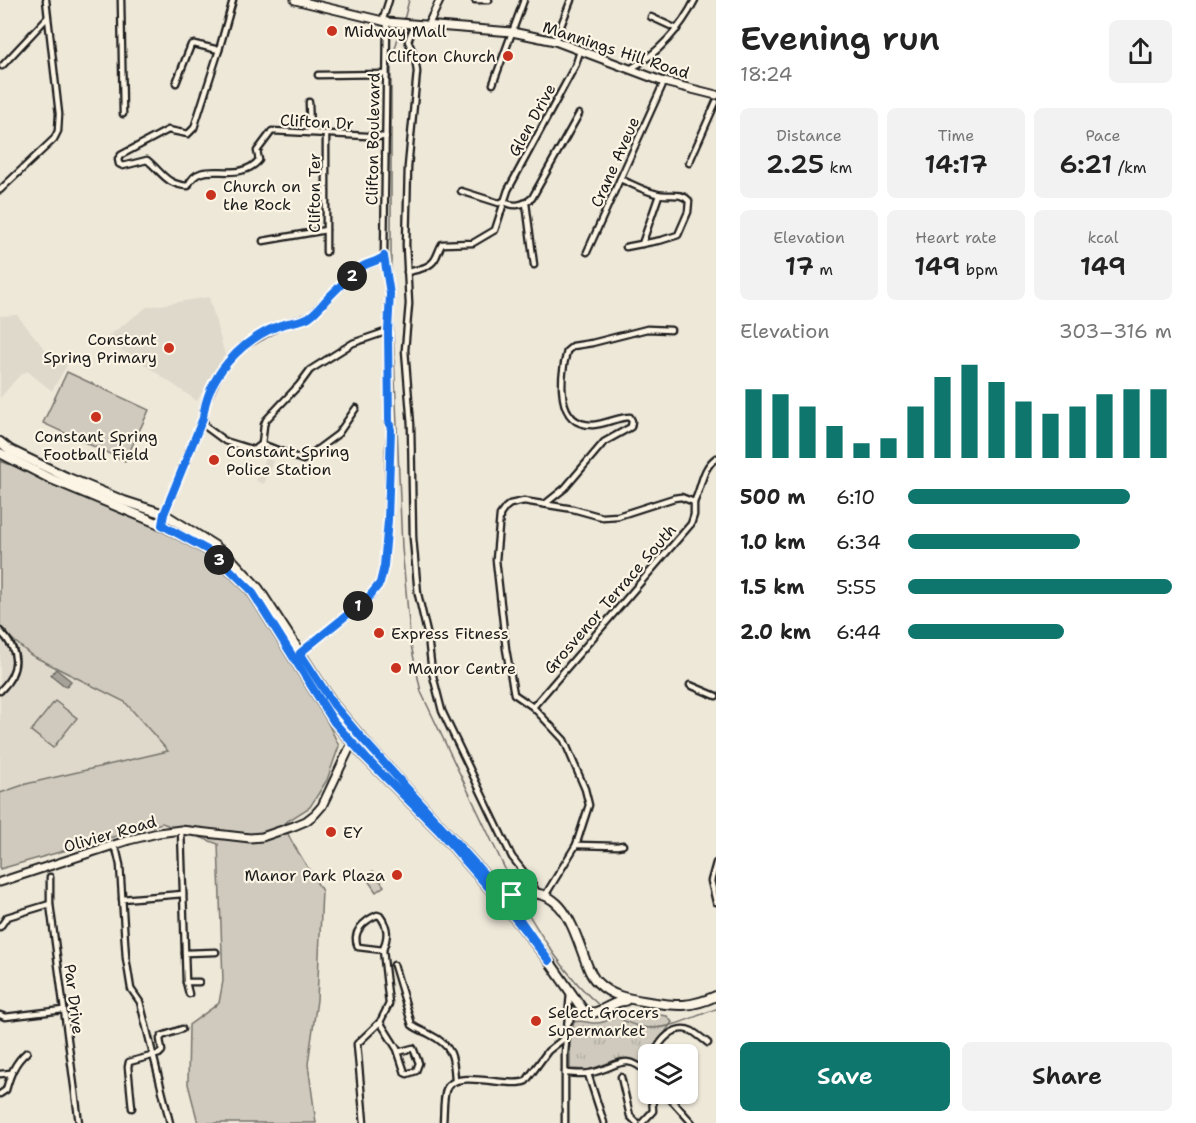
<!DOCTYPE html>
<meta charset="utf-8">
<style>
body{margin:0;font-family:"Shantell Sans",sans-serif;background:#f2f2f2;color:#222;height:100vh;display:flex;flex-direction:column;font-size:22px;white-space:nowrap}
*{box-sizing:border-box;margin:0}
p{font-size:20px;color:#767676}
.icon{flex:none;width:33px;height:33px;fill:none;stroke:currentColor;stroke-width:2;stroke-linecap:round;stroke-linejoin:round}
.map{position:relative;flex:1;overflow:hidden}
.drawer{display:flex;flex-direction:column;background:#fff;width:480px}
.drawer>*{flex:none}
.tools{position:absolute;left:638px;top:1044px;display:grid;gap:12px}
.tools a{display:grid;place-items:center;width:60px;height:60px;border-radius:9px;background:#fff;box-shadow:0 2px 4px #0004;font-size:30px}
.pin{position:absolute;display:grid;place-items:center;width:51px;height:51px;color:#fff;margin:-26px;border-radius:12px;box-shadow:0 3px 9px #0006}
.km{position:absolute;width:30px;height:30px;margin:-15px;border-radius:50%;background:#222;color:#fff;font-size:16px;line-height:30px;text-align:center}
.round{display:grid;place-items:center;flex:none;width:63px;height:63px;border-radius:9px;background:#f2f2f2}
.overview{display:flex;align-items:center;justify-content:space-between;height:102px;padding:0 24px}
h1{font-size:33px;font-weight:600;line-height:45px}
.figures{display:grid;grid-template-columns:repeat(3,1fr);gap:9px;height:102px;padding:6px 24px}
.figures div{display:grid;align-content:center;border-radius:9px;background:#f2f2f2;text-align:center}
.figures b{font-size:26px;font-weight:600}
.figures small{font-size:16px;font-weight:400}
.figures p{font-size:16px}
.chart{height:168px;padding:12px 24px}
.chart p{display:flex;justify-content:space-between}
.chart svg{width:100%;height:108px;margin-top:6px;stroke:#0f766e;stroke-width:6}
.button{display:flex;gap:12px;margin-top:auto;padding:12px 24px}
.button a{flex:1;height:69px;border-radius:9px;background:#0f766e;color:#fff;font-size:24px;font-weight:600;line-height:69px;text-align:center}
.button a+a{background:#f2f2f2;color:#222}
ul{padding:0 24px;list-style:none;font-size:20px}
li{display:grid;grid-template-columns:96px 72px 1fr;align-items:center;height:45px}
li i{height:15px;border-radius:8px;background:#0f766e}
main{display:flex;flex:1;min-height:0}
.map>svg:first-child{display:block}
.built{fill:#ded9cb}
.grass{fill:#cfcabd;stroke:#76736c;stroke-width:1.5}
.park{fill:url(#park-tufts);stroke:#76736c;stroke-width:1.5}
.water{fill:url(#water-waves);stroke:#6f6c67;stroke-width:1.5}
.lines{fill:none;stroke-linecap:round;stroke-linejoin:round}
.stream{stroke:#6f6c67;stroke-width:1.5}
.minor-casing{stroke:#1c1c1c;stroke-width:9}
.tertiary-casing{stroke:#1c1c1c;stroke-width:10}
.secondary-casing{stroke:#1c1c1c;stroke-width:11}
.primary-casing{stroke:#1c1c1c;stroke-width:12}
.minor{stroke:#fcf5e5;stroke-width:4.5}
.tertiary{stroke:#fcf5e5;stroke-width:6}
.secondary{stroke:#fcf5e5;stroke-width:7}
.primary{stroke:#fcf5e5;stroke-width:8}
.route-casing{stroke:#fff;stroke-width:12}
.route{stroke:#1a73e8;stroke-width:8}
.poi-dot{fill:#c8321e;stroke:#fcf5e5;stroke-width:2}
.labels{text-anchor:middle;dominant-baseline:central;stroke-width:4.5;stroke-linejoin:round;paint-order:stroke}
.poi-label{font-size:16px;fill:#1c1c1c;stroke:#fcf5e5;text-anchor:start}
.street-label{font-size:16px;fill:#1c1c1c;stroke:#fcf5e5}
</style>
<main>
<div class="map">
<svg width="716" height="1123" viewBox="0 0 716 1123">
<defs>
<pattern id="park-tufts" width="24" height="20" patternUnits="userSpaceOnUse" patternTransform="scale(1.5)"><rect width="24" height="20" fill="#cfcabd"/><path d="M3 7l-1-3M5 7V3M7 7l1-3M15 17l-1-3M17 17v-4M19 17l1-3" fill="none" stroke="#b1ada2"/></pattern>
<pattern id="water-waves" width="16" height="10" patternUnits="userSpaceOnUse" patternTransform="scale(1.5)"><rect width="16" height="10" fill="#a7a299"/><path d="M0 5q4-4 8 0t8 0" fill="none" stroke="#87837c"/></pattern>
</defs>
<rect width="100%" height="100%" fill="#eee8d9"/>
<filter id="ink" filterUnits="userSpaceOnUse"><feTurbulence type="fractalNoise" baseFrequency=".0167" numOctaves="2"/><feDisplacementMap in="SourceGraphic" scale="12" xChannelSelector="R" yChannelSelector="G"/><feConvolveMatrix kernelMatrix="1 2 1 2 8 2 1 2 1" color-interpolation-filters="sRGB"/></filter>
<g filter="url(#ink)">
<!-- built -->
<g class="built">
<path d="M209 297 225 355 197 401 128 353 99 343 147 307Z"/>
<path d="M17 315 47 352 67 365 52 391 27 371 18 377 0 398V316Z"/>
<path d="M265 458 273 461 264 484 256 481Z"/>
<path d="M0 629 31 655 125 702 168 751 26 784 0 793Z"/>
</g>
<!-- grass -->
<g class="grass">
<path d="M67 372 149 410 125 461 43 423Z"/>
<path d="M0 461 82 491 114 505 202 552 243 588 310 686 339 746 327 780 310 807 283 824 292 842 322 891 317 1000 308 1064 316 1123H198L188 1084 189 1025 219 1003 223 981 218 844 162 823 0 869V793L26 784 168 751 125 702 31 655 0 629Z"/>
<path d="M55 701 77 718 53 748 31 731Z"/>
<path d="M373 871 384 886 376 892 365 876Z"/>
</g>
<!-- park -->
<path class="park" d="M631 1011 667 1016 672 1022 651 1054H648V1061L641 1066 621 1058 589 1070 570 1069V1040L574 1022C584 1019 593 1026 603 1022 613 1019 620 1013 631 1011Z"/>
<!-- water -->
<path class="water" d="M56 669 71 681 66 687 51 675Z"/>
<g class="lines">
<!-- stream -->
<g class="stream">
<path d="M404 20 409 0"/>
<path d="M391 288V63L401 27"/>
<path d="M392 305 402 548 411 645 421 692 516 892"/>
<path d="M518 896C540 935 567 978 601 1007"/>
<path d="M608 1011C651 1042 673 1024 716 1009"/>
</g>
<defs>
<g id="minor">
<path d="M121 0 123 114"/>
<path d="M475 0H489"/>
<path d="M651 17 677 29"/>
<path d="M382 22 389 0"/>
<path d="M414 26 408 41 415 57 417 72 408 167 406 245 409 304 405 350 411 425 413 538 418 594 428 637 432 672 442 711 512 857 531 881 537 893"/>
<path d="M555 41 571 0"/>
<path d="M219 50 194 128 188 134 168 130 121 155 118 159 119 164 123 166 147 160C162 172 166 185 188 186 200 156 237 186 259 160L257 151 272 131 386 137"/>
<path d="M2 66 47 18"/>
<path d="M630 69C658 54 681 28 695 0"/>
<path d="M318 75 386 74"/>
<path d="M176 83 191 45 194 44 219 50 233 0"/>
<path d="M493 84 524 0"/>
<path d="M309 102 310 133"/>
<path d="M689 163 716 102"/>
<path d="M620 179C632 184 644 191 657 194 668 197 681 191 689 201L688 212 678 235 662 240 626 247"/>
<path d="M0 190 54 139 58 131 59 114 46 0"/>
<path d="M461 191 499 203 504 201"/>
<path d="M504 201C513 208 524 205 532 198L579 114"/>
<path d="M526 203 534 265"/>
<path d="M263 241 326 230"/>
<path d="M642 244 659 195"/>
<path d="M326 252V134"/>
<path d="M587 252 664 82"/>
<path d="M407 272C416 270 430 268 435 259 438 254 439 249 442 244L473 243 495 230 508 190 576 64 580 51"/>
<path d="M356 408 338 434 303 460 262 444 254 450 225 441 206 427 203 418 205 404 218 376 229 360 244 346 279 326 310 316 336 290 364 266 382 259 384 256"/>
<path d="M262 444 264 425 266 420 299 385 310 370 353 343 388 331"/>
<path d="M694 502C702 488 701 469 716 458"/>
<path d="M545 504 565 488 604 442 631 427 632 421 630 417C618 417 606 424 593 425 555 426 560 377 567 351L573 346 592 343 647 329 671 330"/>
<path d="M162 525 164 514 203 418"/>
<path d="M0 631C20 651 21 670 0 691"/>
<path d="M300 653 368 599 380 583 384 566 388 520 389 450 391 430 389 421 388 331 390 294 384 256 387 22"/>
<path d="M690 685 716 696"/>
<path d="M533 707 691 524 694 515V502"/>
<path d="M181 830 186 982 189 994"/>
<path d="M112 845 117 852 120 865 126 958 131 989 140 1002 170 1123"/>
<path d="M576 845 617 846 623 845"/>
<path d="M716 863 711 881 716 902"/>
<path d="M50 877V904L79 1123"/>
<path d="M546 894 576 845 589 805 585 789 564 740 533 707 514 694 506 649 496 560 500 515 505 508 510 504 524 501 573 509 602 517 618 516 674 498 681 497 694 502"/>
<path d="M122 899 183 894"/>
<path d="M377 915 380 916C389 928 388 936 383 950L358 947C351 932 364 921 377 915Z"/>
<path d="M0 927 7 917 50 904"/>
<path d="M185 953 216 952"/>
<path d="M394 965 412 1025C417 1029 423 1031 429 1034 453 1046 454 1057 455 1081"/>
<path d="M186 982H199"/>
<path d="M0 1015 5 1017 63 1010"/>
<path d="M380 1022 397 1049 405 1073 407 1074 416 1071 419 1063 413 1048 398 1052"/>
<path d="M568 1023 574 1014 583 1010"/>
<path d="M654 1054C660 1041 674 1023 692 1031 697 1034 703 1039 708 1043"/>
<path d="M565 1073C573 1073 582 1075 590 1073 615 1069 626 1050 648 1074"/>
<path d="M0 1074 11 1073"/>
<path d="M588 1074 604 1123"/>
<path d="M621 1077 630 1116 637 1123"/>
<path d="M0 1094 6 1090C10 1075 15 1062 27 1052"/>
<path d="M666 1094 692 1123"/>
<path d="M132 1108 128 1067 129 1062 159 1054 162 1051 160 1039 162 1036 182 1029"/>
<path d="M364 1123 357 1044 380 1022 389 1004 383 950"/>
<path d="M443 1123C444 1113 443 1100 446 1090 454 1067 507 1089 526 1081L548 1051 567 1036"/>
<path d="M565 1123V1053L570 993"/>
<path d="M642 1123 653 1111 652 1094"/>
</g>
<path id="tertiary" d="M428 25 440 0"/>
<g id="secondary">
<path d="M295 0 387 22 512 32 555 41 664 82 716 95"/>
<path d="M0 882 129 840 158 833 181 830 250 838 262 837 294 826 306 821 315 814 322 806 349 749 360 736"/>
</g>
<g id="primary">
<path d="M0 442 10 450 66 477 124 501 164 514 215 546 233 561 258 588 334 705 372 750 495 886 512 895C558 883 570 918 583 954 587 964 590 976 598 983 612 997 630 999 649 1002 677 1006 690 1008 716 996"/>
<path d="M0 453 49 478 162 525 213 553 251 590 334 722 366 758 440 832 510 912 549 961 583 1010C598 1019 610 1001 625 1001"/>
</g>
</defs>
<!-- minor casing -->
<use href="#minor" class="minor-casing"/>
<!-- tertiary casing -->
<use href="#tertiary" class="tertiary-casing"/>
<!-- secondary casing -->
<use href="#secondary" class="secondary-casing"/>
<!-- primary casing -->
<use href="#primary" class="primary-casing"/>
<!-- minor -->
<use href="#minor" class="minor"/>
<!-- tertiary -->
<use href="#tertiary" class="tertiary"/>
<!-- secondary -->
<use href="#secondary" class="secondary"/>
<!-- primary -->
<use href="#primary" class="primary"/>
</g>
</g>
<g class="lines" filter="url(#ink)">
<defs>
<path id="route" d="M384 256 390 294 388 331 389 421 391 430 388 520 384 566 380 583 368 598 300 653 334 705 360 736 495 886 512 895 509 904 549 961 510 912 440 832 366 758 334 722 251 590 213 553 162 525 164 514 203 418C207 377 240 341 278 326 288 322 300 322 309 317 315 313 321 306 326 300 337 289 350 275 363 266 370 262 378 262 384 256Z"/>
</defs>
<!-- route casing -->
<use href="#route" class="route-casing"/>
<!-- route -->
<use href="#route" class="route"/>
</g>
<!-- markers -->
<g class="poi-dot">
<circle cx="332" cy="31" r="6"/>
<circle cx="508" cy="56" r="6"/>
<circle cx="211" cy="195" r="6"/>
<circle cx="169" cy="348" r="6"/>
<circle cx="96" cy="417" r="6"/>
<circle cx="214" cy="460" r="6"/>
<circle cx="379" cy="633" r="6"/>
<circle cx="396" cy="668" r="6"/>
<circle cx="331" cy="832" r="6"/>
<circle cx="397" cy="875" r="6"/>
<circle cx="536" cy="1021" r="6"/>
</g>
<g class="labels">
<!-- poi labels -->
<g class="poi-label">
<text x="344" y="31">Midway Mall</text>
<text x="496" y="56" text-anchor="end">Clifton Church</text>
<text x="223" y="186">Church on<tspan x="223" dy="18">the Rock</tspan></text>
<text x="157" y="339" text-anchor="end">Constant<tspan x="157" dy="18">Spring Primary</tspan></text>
<text x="96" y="436" text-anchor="middle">Constant Spring<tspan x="96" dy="18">Football Field</tspan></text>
<text x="226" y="451">Constant Spring<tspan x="226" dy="18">Police Station</tspan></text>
<text x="391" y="633">Express Fitness</text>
<text x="408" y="668">Manor Centre</text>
<text x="343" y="832">EY</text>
<text x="385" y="875" text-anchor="end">Manor Park Plaza</text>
<text x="548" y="1012">Select Grocers<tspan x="548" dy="18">Supermarket</tspan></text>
</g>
<!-- street labels -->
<g class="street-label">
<text transform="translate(616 50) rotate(18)">Mannings Hill Road</text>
<text transform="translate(532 120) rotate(-61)">Glen Drive</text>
<text transform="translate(317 122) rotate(3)">Clifton Dr</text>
<text transform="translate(373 139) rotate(-89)">Clifton Boulevard</text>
<text transform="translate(615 162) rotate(-66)">Crane Aveue</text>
<text transform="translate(314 193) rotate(-90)">Clifton Ter</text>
<text transform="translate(610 599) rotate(-49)">Grosvenor Terrace South</text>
<text transform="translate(110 834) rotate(-16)">Olivier Road</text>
<text transform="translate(74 999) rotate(83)">Par Drive</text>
</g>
</g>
</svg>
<div class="tools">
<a><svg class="icon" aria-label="layers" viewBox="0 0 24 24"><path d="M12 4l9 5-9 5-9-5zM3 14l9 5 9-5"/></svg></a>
</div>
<div class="pin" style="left:512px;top:895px;background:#1e9e55"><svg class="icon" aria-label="arrive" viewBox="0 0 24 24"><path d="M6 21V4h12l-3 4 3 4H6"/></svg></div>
<b class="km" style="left:358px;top:606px">1</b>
<b class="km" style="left:352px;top:276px">2</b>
<b class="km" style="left:219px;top:560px">3</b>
</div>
<section class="drawer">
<div class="overview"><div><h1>Evening run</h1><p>18:24</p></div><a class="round"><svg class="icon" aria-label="share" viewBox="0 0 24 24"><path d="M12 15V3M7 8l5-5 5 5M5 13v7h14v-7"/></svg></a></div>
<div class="figures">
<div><p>Distance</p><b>2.25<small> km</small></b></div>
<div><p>Time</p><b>14:17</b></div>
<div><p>Pace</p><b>6:21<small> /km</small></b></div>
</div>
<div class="figures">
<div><p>Elevation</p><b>17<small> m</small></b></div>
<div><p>Heart rate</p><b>149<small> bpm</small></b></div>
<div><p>kcal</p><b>149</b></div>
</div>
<div class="chart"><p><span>Elevation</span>303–316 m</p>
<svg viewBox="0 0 160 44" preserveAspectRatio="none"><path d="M5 44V16M15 44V18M25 44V23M35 44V31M45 44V38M55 44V36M65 44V23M75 44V11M85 44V6M95 44V13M105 44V21M115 44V26M125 44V23M135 44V18M145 44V16M155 44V16"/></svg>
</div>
<ul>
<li><b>500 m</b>6:10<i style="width:84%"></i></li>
<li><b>1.0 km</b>6:34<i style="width:65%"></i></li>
<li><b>1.5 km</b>5:55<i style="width:100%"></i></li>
<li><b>2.0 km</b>6:44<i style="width:59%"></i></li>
</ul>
<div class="button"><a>Save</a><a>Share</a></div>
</section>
</main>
